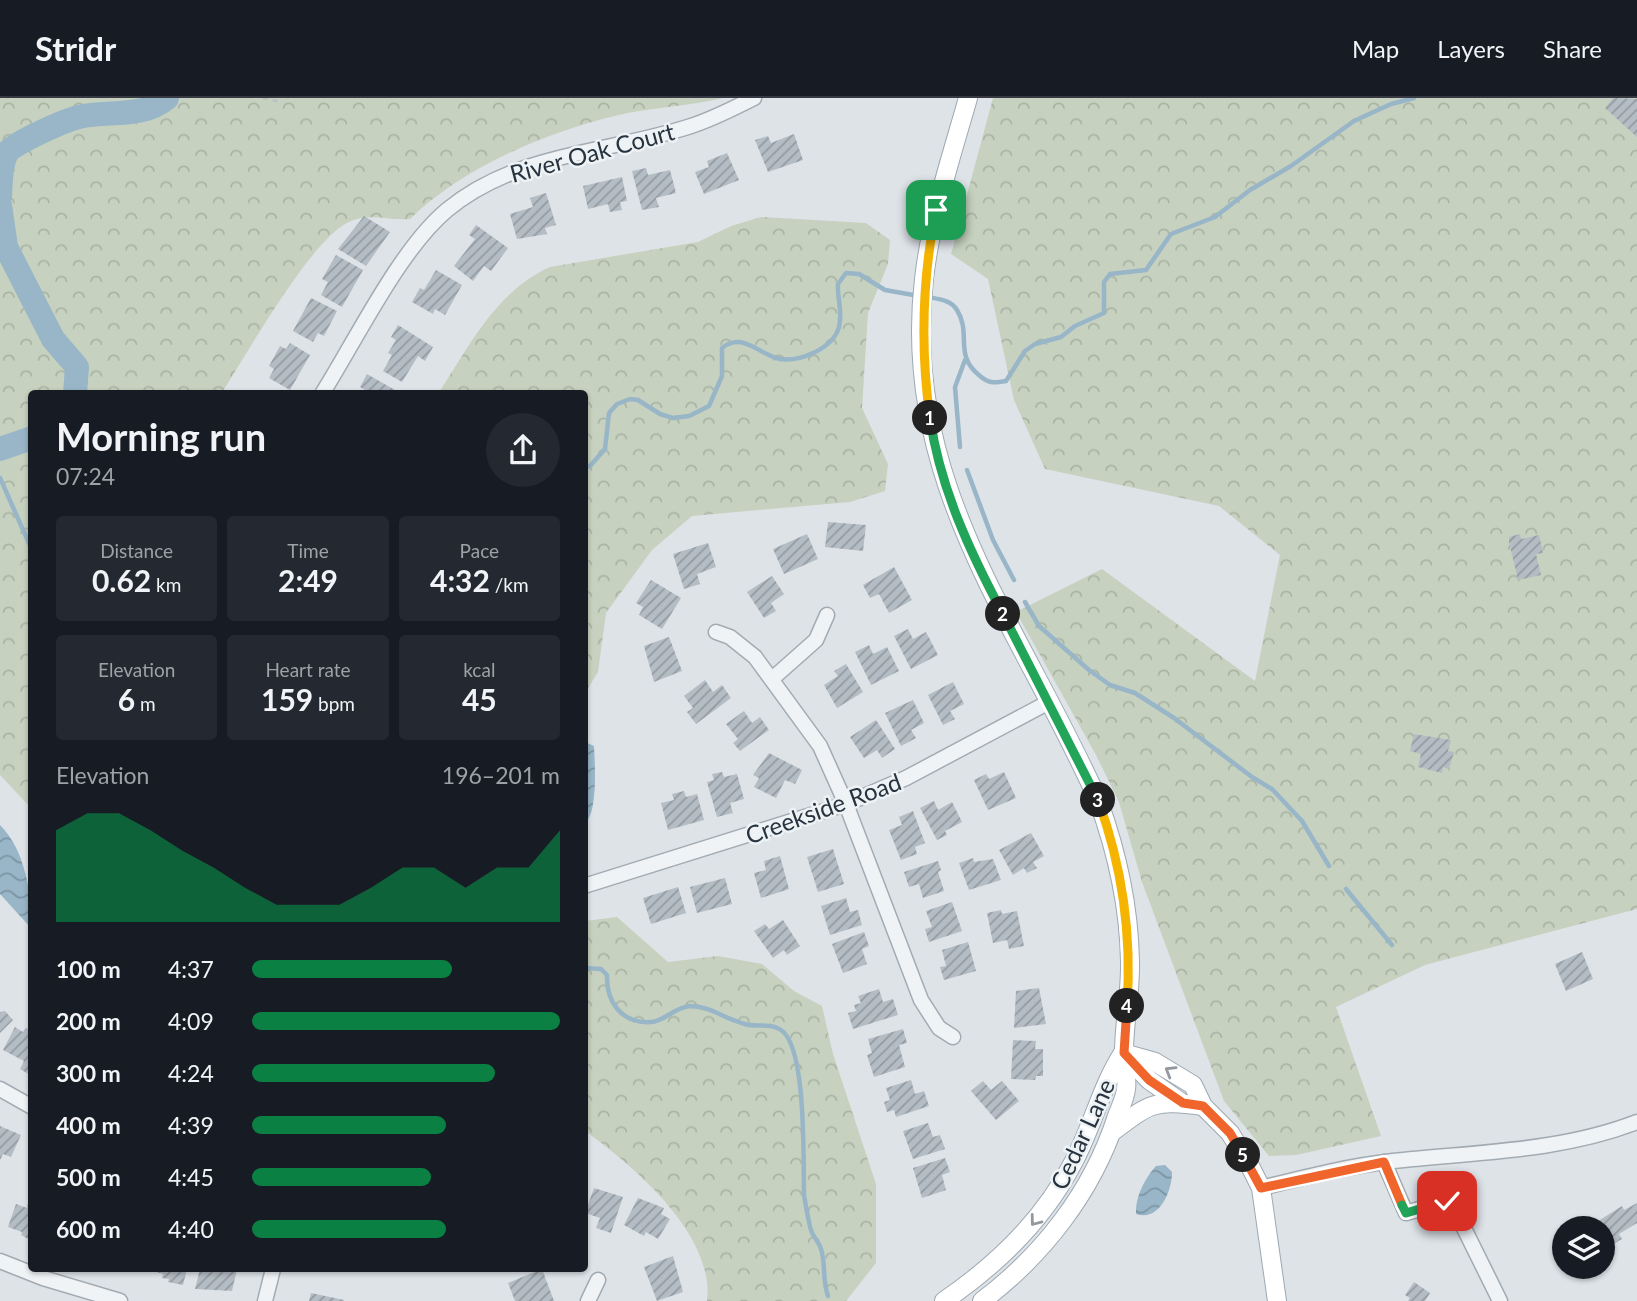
<!DOCTYPE html>
<meta charset="utf-8">
<style>
body{margin:0;font-family:Lato,sans-serif;background:#242831;color:#f1f3f6;height:100vh;display:flex;flex-direction:column;font-size:26px;white-space:nowrap}
*{box-sizing:border-box;margin:0}
p{font-size:23px;color:#9ea1a6}
.icon{flex:none;width:38px;height:38px;fill:none;stroke:currentColor;stroke-width:2;stroke-linecap:round;stroke-linejoin:round}
.map{position:relative;flex:1;overflow:hidden}
.details{position:absolute;left:28px;top:292px;width:560px;height:882px;display:flex;flex-direction:column;background:#171b24;border-radius:7px;box-shadow:0 2px 5px #0004}
.details>*{flex:none}
.fabs{position:absolute;left:1552px;top:1118px;display:grid;gap:14px}
.fabs a{display:grid;place-items:center;width:63px;height:63px;border-radius:50%;background:#171b24;box-shadow:0 2px 5px #0004;font-size:35px}
.pin{position:absolute;display:grid;place-items:center;width:60px;height:60px;color:#fff;margin:-30px;border-radius:14px;box-shadow:0 4px 10px #0006}
.km{position:absolute;width:35px;height:35px;margin:-18px;border-radius:50%;background:#222;color:#fff;font-size:19px;line-height:35px;text-align:center}
.round{display:grid;place-items:center;flex:none;width:74px;height:74px;border-radius:37px;background:#242831}
.overview{display:flex;align-items:center;justify-content:space-between;height:119px;padding:0 28px}
h1{font-size:38px;font-weight:700;line-height:52px}
.metrics{display:grid;grid-template-columns:repeat(3,1fr);gap:10px;height:119px;padding:7px 28px}
.metrics div{display:grid;align-content:center;border-radius:7px;background:#242831;text-align:center}
.metrics b{font-size:30px;font-weight:700}
.metrics small{font-size:19px;font-weight:400}
.metrics p{font-size:19px}
.chart{height:196px;padding:14px 28px}
.chart p{display:flex;justify-content:space-between}
.chart svg{width:100%;height:126px;margin-top:7px;fill:#0b8043;opacity:.7}
ul{padding:0 28px;list-style:none;font-size:23px}
li{display:grid;grid-template-columns:112px 84px 1fr;align-items:center;height:52px}
li i{height:18px;border-radius:9px;background:#0b8043}
header{display:flex;align-items:center;gap:42px;box-sizing:border-box;height:98px;padding:0 35px;background:#171b24;border-bottom:2px solid #363941}
header strong{font-size:33px}
nav{display:flex;gap:38px;margin-inline-start:auto;font-size:24px}
.map>svg:first-child{display:block}
.forest{fill:url(#forest-crowns)}
.water{fill:url(#water-waves)}
.lines{fill:none;stroke-linecap:round;stroke-linejoin:round}
.stream{stroke:#98b6c8;stroke-width:4.5}
.river{stroke:#98b6c8;stroke-width:24}
.building{fill:url(#building-hatch)}
.minor-casing{stroke:#a3abb2;stroke-width:17}
.major-casing{stroke:#9da9b3;stroke-width:20}
.path{stroke:#bcc1c6;stroke-width:2.5;stroke-dasharray:5 5;stroke-linecap:butt}
.minor{stroke:#f0f3f6;stroke-width:14}
.major{stroke:#fff;stroke-width:18}
.oneway{stroke:#93999e}
.split-1-casing{stroke:#fff;stroke-width:14}
.split-2-casing{stroke:#fff;stroke-width:14}
.split-3-casing{stroke:#fff;stroke-width:14}
.split-4-casing{stroke:#fff;stroke-width:14}
.split-5-casing{stroke:#fff;stroke-width:14}
.split-6-casing{stroke:#fff;stroke-width:14}
.split-7-casing{stroke:#fff;stroke-width:14}
.split-1{stroke:#f5b400;stroke-width:9}
.split-2{stroke:#22a559;stroke-width:9}
.split-3{stroke:#22a559;stroke-width:9}
.split-4{stroke:#f5b400;stroke-width:9}
.split-5{stroke:#f0652b;stroke-width:9}
.split-6{stroke:#f0652b;stroke-width:9}
.split-7{stroke:#22a559;stroke-width:9}
.labels{text-anchor:middle;dominant-baseline:central;stroke-width:5;stroke-linejoin:round;paint-order:stroke}
.street-label{font-size:24px;fill:#27333e;stroke:#edf2f5}
</style>
<header>
<strong>Stridr</strong>
<nav><a>Map</a><a>Layers</a><a>Share</a></nav>
</header>
<div class="map">
<svg width="1637" height="1203" viewBox="0 0 1637 1203">
<defs>
<pattern id="forest-crowns" width="20" height="18" patternUnits="userSpaceOnUse" patternTransform="scale(1.75)"><rect width="20" height="18" fill="#c6d1bf"/><path d="M2 6a3 3 0 1 1 6 0M12 15a3 3 0 1 1 6 0" fill="none" stroke="#aab4a5"/></pattern>
<pattern id="water-waves" width="16" height="10" patternUnits="userSpaceOnUse" patternTransform="scale(1.75)"><rect width="16" height="10" fill="#98b6c8"/><path d="M0 5q4-4 8 0t8 0" fill="none" stroke="#7c95a4"/></pattern>
<pattern id="building-hatch" width="6" height="6" patternUnits="userSpaceOnUse" patternTransform="scale(1.75)"><rect width="6" height="6" fill="#b5bdc4"/><path d="M-1 1l2-2M0 6l6-6M5 7l2-2" fill="none" stroke="#939aa1"/></pattern>
</defs>
<rect width="100%" height="100%" fill="#dee3e8"/>
<!-- forest -->
<g class="forest">
<path d="M0 0H723C693 7 663 9 633 14 557 29 465 67 410 121 389 123 371 115 351 123 313 137 246 258 221 296H32L31 710 0 677Z"/>
<path d="M993 0H1637V811L1425 867 1336 909 1381 1038 1296 1057 1269 1058 1224 1003 1142 784 1119 704 1096 657 1016 514 1102 471 1255 583 1280 457 1219 408 1045 371 1014 302 988 181 951 156Z"/>
<path d="M761 119 866 125 890 142 888 166 868 215 862 310 888 366 885 393 850 404 692 418 652 452 606 515 598 574 585 595 584 296H438C469 249 496 193 550 169L698 144 731 128Z"/>
<path d="M617 819 668 864 718 858 762 866 794 893 822 908 833 956 876 1086V1165L846 1203H707C715 1137 634 1068 585 1033V823Z"/>
</g>
<!-- water -->
<g class="water">
<path d="M585 644 594 648C595 666 598 715 585 725Z"/>
<path d="M0 727C25 752 32 796 31 830L0 796Z"/>
<path d="M1165 1067 1172 1074C1172 1092 1160 1124 1136 1116 1135 1099 1145 1080 1156 1068Z"/>
</g>
<g class="lines">
<!-- stream -->
<g class="stream">
<path d="M928 199C939 201 951 202 957 212 972 236 953 257 980 278 989 286 995 285 1006 283L1025 253 1035 246 1061 239 1075 228 1104 215V184L1110 176 1146 172 1171 136 1215 119 1250 92 1291 68 1354 23 1391 6 1414 0"/>
<path d="M960 349 955 289 965 262"/>
<path d="M584 369 590 368 605 351 609 315 617 306 630 301 638 302 660 316 673 320 689 318 709 308 722 278V250C741 234 757 254 776 260 797 266 833 251 839 229 843 214 837 200 838 186L846 175 859 176 885 192 919 198"/>
<path d="M967 372 993 442 1014 482"/>
<path d="M0 380 32 452"/>
<path d="M1025 504 1039 528 1089 572 1110 587 1135 595 1174 620 1252 679 1272 691 1302 723 1329 768"/>
<path d="M1346 791 1392 847"/>
<path d="M584 870 601 871 607 877C606 903 621 926 651 924 665 923 675 909 690 908 710 908 725 921 745 926 757 930 769 924 781 932 807 949 803 1064 804 1096 804 1099 810 1130 811 1132 813 1139 819 1144 821 1151 826 1166 822 1182 828 1198"/>
</g>
<!-- river -->
<g class="river">
<path d="M0 98C1 85 0 67 7 55 13 45 66 22 79 19 108 12 142 21 167 0"/>
<path d="M0 107 6 149 53 241 77 269 75 296"/>
<path d="M0 351 32 340"/>
</g>
</g>
<!-- building -->
<g class="building">
<path d="M1613 0 1637 1V39L1605 10Z"/>
<path d="M794 36 803 62 768 74 755 42 768 38 771 45Z"/>
<path d="M727 55 739 82 704 96 695 74 709 69 707 63Z"/>
<path d="M646 70 648 77 670 72 676 95 656 100 659 109 642 112 632 73Z"/>
<path d="M622 79 627 103 620 104 622 112 610 114 608 106 588 111 583 88Z"/>
<path d="M546 95 556 127 545 130 547 136 517 141 510 116 533 109 530 100Z"/>
<path d="M364 118 390 134 366 168 338 151Z"/>
<path d="M476 127 508 150 491 173 484 168 473 183 454 168 475 141 469 137Z"/>
<path d="M336 157 363 172 342 209 321 197 328 184 322 181Z"/>
<path d="M436 172 462 187 445 217 435 211 433 216 412 204 420 190 424 192Z"/>
<path d="M311 200 337 213 324 238 318 235 313 244 293 233Z"/>
<path d="M398 227 433 249 425 263 418 258 402 284 383 273 392 257 388 255 396 242 391 239Z"/>
<path d="M290 245 310 257 290 292 269 280 274 271 269 268 280 248 286 251Z"/>
<path d="M367 276 402 296H365L367 293 360 289Z"/>
<path d="M828 424 866 427 863 453 825 449Z"/>
<path d="M807 436 818 461 784 476 773 451Z"/>
<path d="M1520 436 1521 441 1539 437 1543 455 1536 456 1541 477 1518 482 1509 444V439Z"/>
<path d="M708 445 716 469 697 476 700 486 684 491 673 456Z"/>
<path d="M894 469 912 502 889 515 879 496 870 500 863 487Z"/>
<path d="M772 478 784 496 771 505 776 513 764 520 747 494Z"/>
<path d="M651 482 681 500 662 531 639 517 643 509 636 505Z"/>
<path d="M908 531 913 541 926 534 938 557 911 571 894 538Z"/>
<path d="M669 539 682 573 654 584 644 548Z"/>
<path d="M869 547 873 556 887 549 899 573 871 587 855 554Z"/>
<path d="M846 566 863 594 837 610 824 587 838 578 834 573Z"/>
<path d="M705 582 713 594 722 587 731 600 696 626 687 614 693 610 684 598Z"/>
<path d="M953 584 964 606 950 613 955 621 943 627 928 597Z"/>
<path d="M913 602 924 625 911 632 916 640 901 648 885 615Z"/>
<path d="M744 613 752 625 760 619 769 632 740 653 733 645 738 641 726 626Z"/>
<path d="M876 622 895 651 882 660 877 652 864 660 850 639Z"/>
<path d="M1414 636 1451 642 1448 653 1454 654 1449 671 1443 669 1442 675 1418 669 1421 656 1410 653Z"/>
<path d="M769 655 802 672 795 686 785 682 776 700 754 689 759 680 753 677Z"/>
<path d="M722 674 724 679 737 676 744 701 730 705 733 715 717 719 707 684 714 682 712 676Z"/>
<path d="M1004 674 1016 700 988 712 974 682 986 676 989 681Z"/>
<path d="M684 693 686 699 697 696 704 722 668 732 661 705 674 702 672 696Z"/>
<path d="M934 703 938 712 952 704 962 724 945 733 947 737 937 742 920 710Z"/>
<path d="M913 713 925 745 915 749 917 756 901 762 889 732 902 727 899 719Z"/>
<path d="M1031 735 1044 758 1033 764 1037 770 1027 775 1024 770 1013 777 999 752Z"/>
<path d="M833 751 844 786 818 794 807 759Z"/>
<path d="M780 758 789 791 761 800 754 775 766 772 764 763Z"/>
<path d="M973 760 974 764 993 761 1001 782 969 792 959 765Z"/>
<path d="M938 763 941 772 938 774 944 793 923 800 919 786 909 789 904 774Z"/>
<path d="M725 780 732 806 697 815 690 789Z"/>
<path d="M678 789 686 815 651 826 643 800Z"/>
<path d="M846 800 850 814 858 812 862 827 830 837 821 808Z"/>
<path d="M952 804 962 833 929 844 925 831 932 829 926 813Z"/>
<path d="M1001 812 1002 816 1017 813 1024 848 1009 851 1007 842 993 845 987 815Z"/>
<path d="M783 822 800 848 787 857 784 852 773 860 754 833 765 826 769 831Z"/>
<path d="M864 834 869 848 862 851 867 866 843 875 832 846Z"/>
<path d="M968 844 976 873 944 882 940 869 946 868 942 852Z"/>
<path d="M1582 854 1593 881 1566 893 1555 866Z"/>
<path d="M1039 890 1046 926 1014 930 1016 893Z"/>
<path d="M879 891 883 904 893 901 898 917 853 931 848 915 856 913 854 907 861 905 858 898Z"/>
<path d="M5 913 13 922 0 935V914Z"/>
<path d="M15 929 23 934 26 930 32 933V978L20 971 24 963 3 952Z"/>
<path d="M903 931 907 945 899 947 905 969 874 979 867 957 872 955 868 941Z"/>
<path d="M1013 942 1036 943 1035 951H1043V978H1036L1035 982 1011 981Z"/>
<path d="M911 982 915 996 924 993 929 1008 896 1019 894 1012 887 1014 884 1004 890 1002 886 990Z"/>
<path d="M983 983 991 992 1002 983 1019 1003 996 1022 971 993Z"/>
<path d="M928 1025 933 1039 940 1037 945 1051 913 1061 903 1033Z"/>
<path d="M0 1028 21 1037 11 1059 3 1056 0 1062Z"/>
<path d="M945 1060 950 1074 942 1077 946 1092 922 1100 913 1070Z"/>
<path d="M594 1090 623 1099 611 1135 596 1130 600 1120 585 1115Z"/>
<path d="M638 1100 664 1110 661 1116 670 1121 658 1141 646 1134 644 1138 624 1127Z"/>
<path d="M1637 1105V1125L1619 1136 1622 1141 1610 1148 1603 1130H1599L1595 1125 1622 1108 1624 1112Z"/>
<path d="M16 1106 27 1110 28 1106 32 1107V1143L21 1137 22 1134 8 1129Z"/>
<path d="M673 1158 683 1194 657 1203 644 1169Z"/>
<path d="M147 1171H187L183 1187 168 1184 169 1181 162 1180 163 1176Z"/>
<path d="M200 1171H237L232 1193 195 1191Z"/>
<path d="M542 1171 554 1203H515L508 1185Z"/>
<path d="M1414 1184 1430 1195 1425 1203H1408L1410 1200 1405 1197Z"/>
<path d="M311 1195 344 1202V1203H309Z"/>
</g>
<g class="lines">
<defs>
<g id="minor">
<path d="M322 296C356 242 400 151 447 112 517 54 609 55 691 28 713 21 734 10 754 0"/>
<path d="M716 534 730 539 755 559 820 648 846 706 921 902 939 930 953 939"/>
<path d="M772 581 816 542 827 517"/>
<path d="M584 788 846 706 906 680 1049 604"/>
<path d="M0 991 32 1009"/>
<path d="M1384 1064 1406 1115 1447 1103 1453 1108 1500 1203"/>
<path d="M1261 1090C1305 1079 1348 1068 1393 1063 1475 1054 1560 1054 1637 1024"/>
<path d="M0 1163 43 1180 120 1203"/>
<path d="M265 1203 273 1171"/>
<path d="M588 1203 598 1182"/>
</g>
<g id="major">
<path d="M968 0C951 60 931 119 924 181 900 385 1020 527 1098 702 1117 754 1129 808 1130 863 1131 893 1124 924 1124 954 1123 966 1128 979 1126 991 1125 1001 1119 1012 1116 1021 1092 1094 1043 1157 982 1203"/>
<path d="M1123 955 1155 964 1193 987 1203 1008 1230 1035 1248 1064 1261 1090 1277 1203"/>
<path d="M1123 955 1149 982 1182 1005"/>
<path d="M1112 1034C1152 1004 1153 1002 1203 1008"/>
<path d="M944 1203C998 1166 1044 1122 1074 1063 1093 1027 1101 989 1123 955"/>
</g>
</defs>
<!-- minor casing -->
<use href="#minor" class="minor-casing"/>
<!-- major casing -->
<use href="#major" class="major-casing"/>
<!-- path -->
<path class="path" d="M263 0 276 3 281 0"/>
<!-- minor -->
<use href="#minor" class="minor"/>
<!-- major -->
<use href="#major" class="major"/>
</g>
<!-- one-way arrows -->
<defs><path id="oneway-chevron" d="M-2-3.5L2.5 0L-2 3.5" fill="none" stroke-width="1.6" stroke-linecap="round" stroke-linejoin="round" transform="scale(1.75)"/></defs>
<g class="oneway">
<use href="#oneway-chevron" transform="translate(1170 973) rotate(-149)"/>
<use href="#oneway-chevron" transform="translate(1035 1123) rotate(127)"/>
</g>
<g class="lines">
<defs>
<path id="split-1" d="M930 320C920 249 922 182 936 112"/>
<path id="split-2" d="M930 320C940 390 970 454 1003 516"/>
<path id="split-3" d="M1003 516 1098 702"/>
<path id="split-4" d="M1098 702C1123 770 1132 837 1127 908"/>
<path id="split-5" d="M1127 908 1124 955 1149 982 1183 1005 1203 1008 1230 1035 1243 1057"/>
<path id="split-6" d="M1243 1057 1261 1090 1384 1064 1402 1107"/>
<path id="split-7" d="M1402 1107 1406 1115 1447 1103"/>
</defs>
<!-- split-1 casing -->
<use href="#split-1" class="split-1-casing"/>
<!-- split-2 casing -->
<use href="#split-2" class="split-2-casing"/>
<!-- split-3 casing -->
<use href="#split-3" class="split-3-casing"/>
<!-- split-4 casing -->
<use href="#split-4" class="split-4-casing"/>
<!-- split-5 casing -->
<use href="#split-5" class="split-5-casing"/>
<!-- split-6 casing -->
<use href="#split-6" class="split-6-casing"/>
<!-- split-7 casing -->
<use href="#split-7" class="split-7-casing"/>
<!-- split-1 -->
<use href="#split-1" class="split-1"/>
<!-- split-2 -->
<use href="#split-2" class="split-2"/>
<!-- split-3 -->
<use href="#split-3" class="split-3"/>
<!-- split-4 -->
<use href="#split-4" class="split-4"/>
<!-- split-5 -->
<use href="#split-5" class="split-5"/>
<!-- split-6 -->
<use href="#split-6" class="split-6"/>
<!-- split-7 -->
<use href="#split-7" class="split-7"/>
</g>
<g class="labels">
<!-- street labels -->
<g class="street-label">
<text transform="translate(592 54) rotate(-15)">River Oak Court</text>
<text transform="translate(823 710) rotate(-20)">Creekside Road</text>
<text transform="translate(1082 1036) rotate(-65)">Cedar Lane</text>
</g>
</g>
</svg>
<div class="fabs">
<a><svg class="icon" aria-label="layers" viewBox="0 0 24 24"><path d="M12 4l9 5-9 5-9-5zM3 14l9 5 9-5"/></svg></a>
</div>
<div class="pin" style="left:936px;top:112px;background:#1e9e55"><svg class="icon" aria-label="arrive" viewBox="0 0 24 24"><path d="M6 21V4h12l-3 4 3 4H6"/></svg></div>
<div class="pin" style="left:1447px;top:1103px;background:#d93025"><svg class="icon" aria-label="check" viewBox="0 0 24 24"><path d="M5 12l5 5 9-10"/></svg></div>
<b class="km" style="left:930px;top:320px">1</b>
<b class="km" style="left:1003px;top:516px">2</b>
<b class="km" style="left:1098px;top:702px">3</b>
<b class="km" style="left:1127px;top:908px">4</b>
<b class="km" style="left:1243px;top:1057px">5</b>
<section class="details">
<div class="overview"><div><h1>Morning run</h1><p>07:24</p></div><a class="round"><svg class="icon" aria-label="share" viewBox="0 0 24 24"><path d="M12 15V3M7 8l5-5 5 5M5 13v7h14v-7"/></svg></a></div>
<div class="metrics">
<div><p>Distance</p><b>0.62<small> km</small></b></div>
<div><p>Time</p><b>2:49</b></div>
<div><p>Pace</p><b>4:32<small> /km</small></b></div>
</div>
<div class="metrics">
<div><p>Elevation</p><b>6<small> m</small></b></div>
<div><p>Heart rate</p><b>159<small> bpm</small></b></div>
<div><p>kcal</p><b>45</b></div>
</div>
<div class="chart"><p><span>Elevation</span>196–201 m</p>
<svg viewBox="0 0 160 44" preserveAspectRatio="none"><path d="M0 44V12L10 6L20 6L30 12L40 19L50 25L60 32L70 38L80 38L90 38L100 32L110 25L120 25L130 32L140 25L150 25L160 12V44z"/></svg>
</div>
<ul>
<li><b>100 m</b>4:37<i style="width:65%"></i></li>
<li><b>200 m</b>4:09<i style="width:100%"></i></li>
<li><b>300 m</b>4:24<i style="width:79%"></i></li>
<li><b>400 m</b>4:39<i style="width:63%"></i></li>
<li><b>500 m</b>4:45<i style="width:58%"></i></li>
<li><b>600 m</b>4:40<i style="width:63%"></i></li>
</ul>
</section>
</div>
